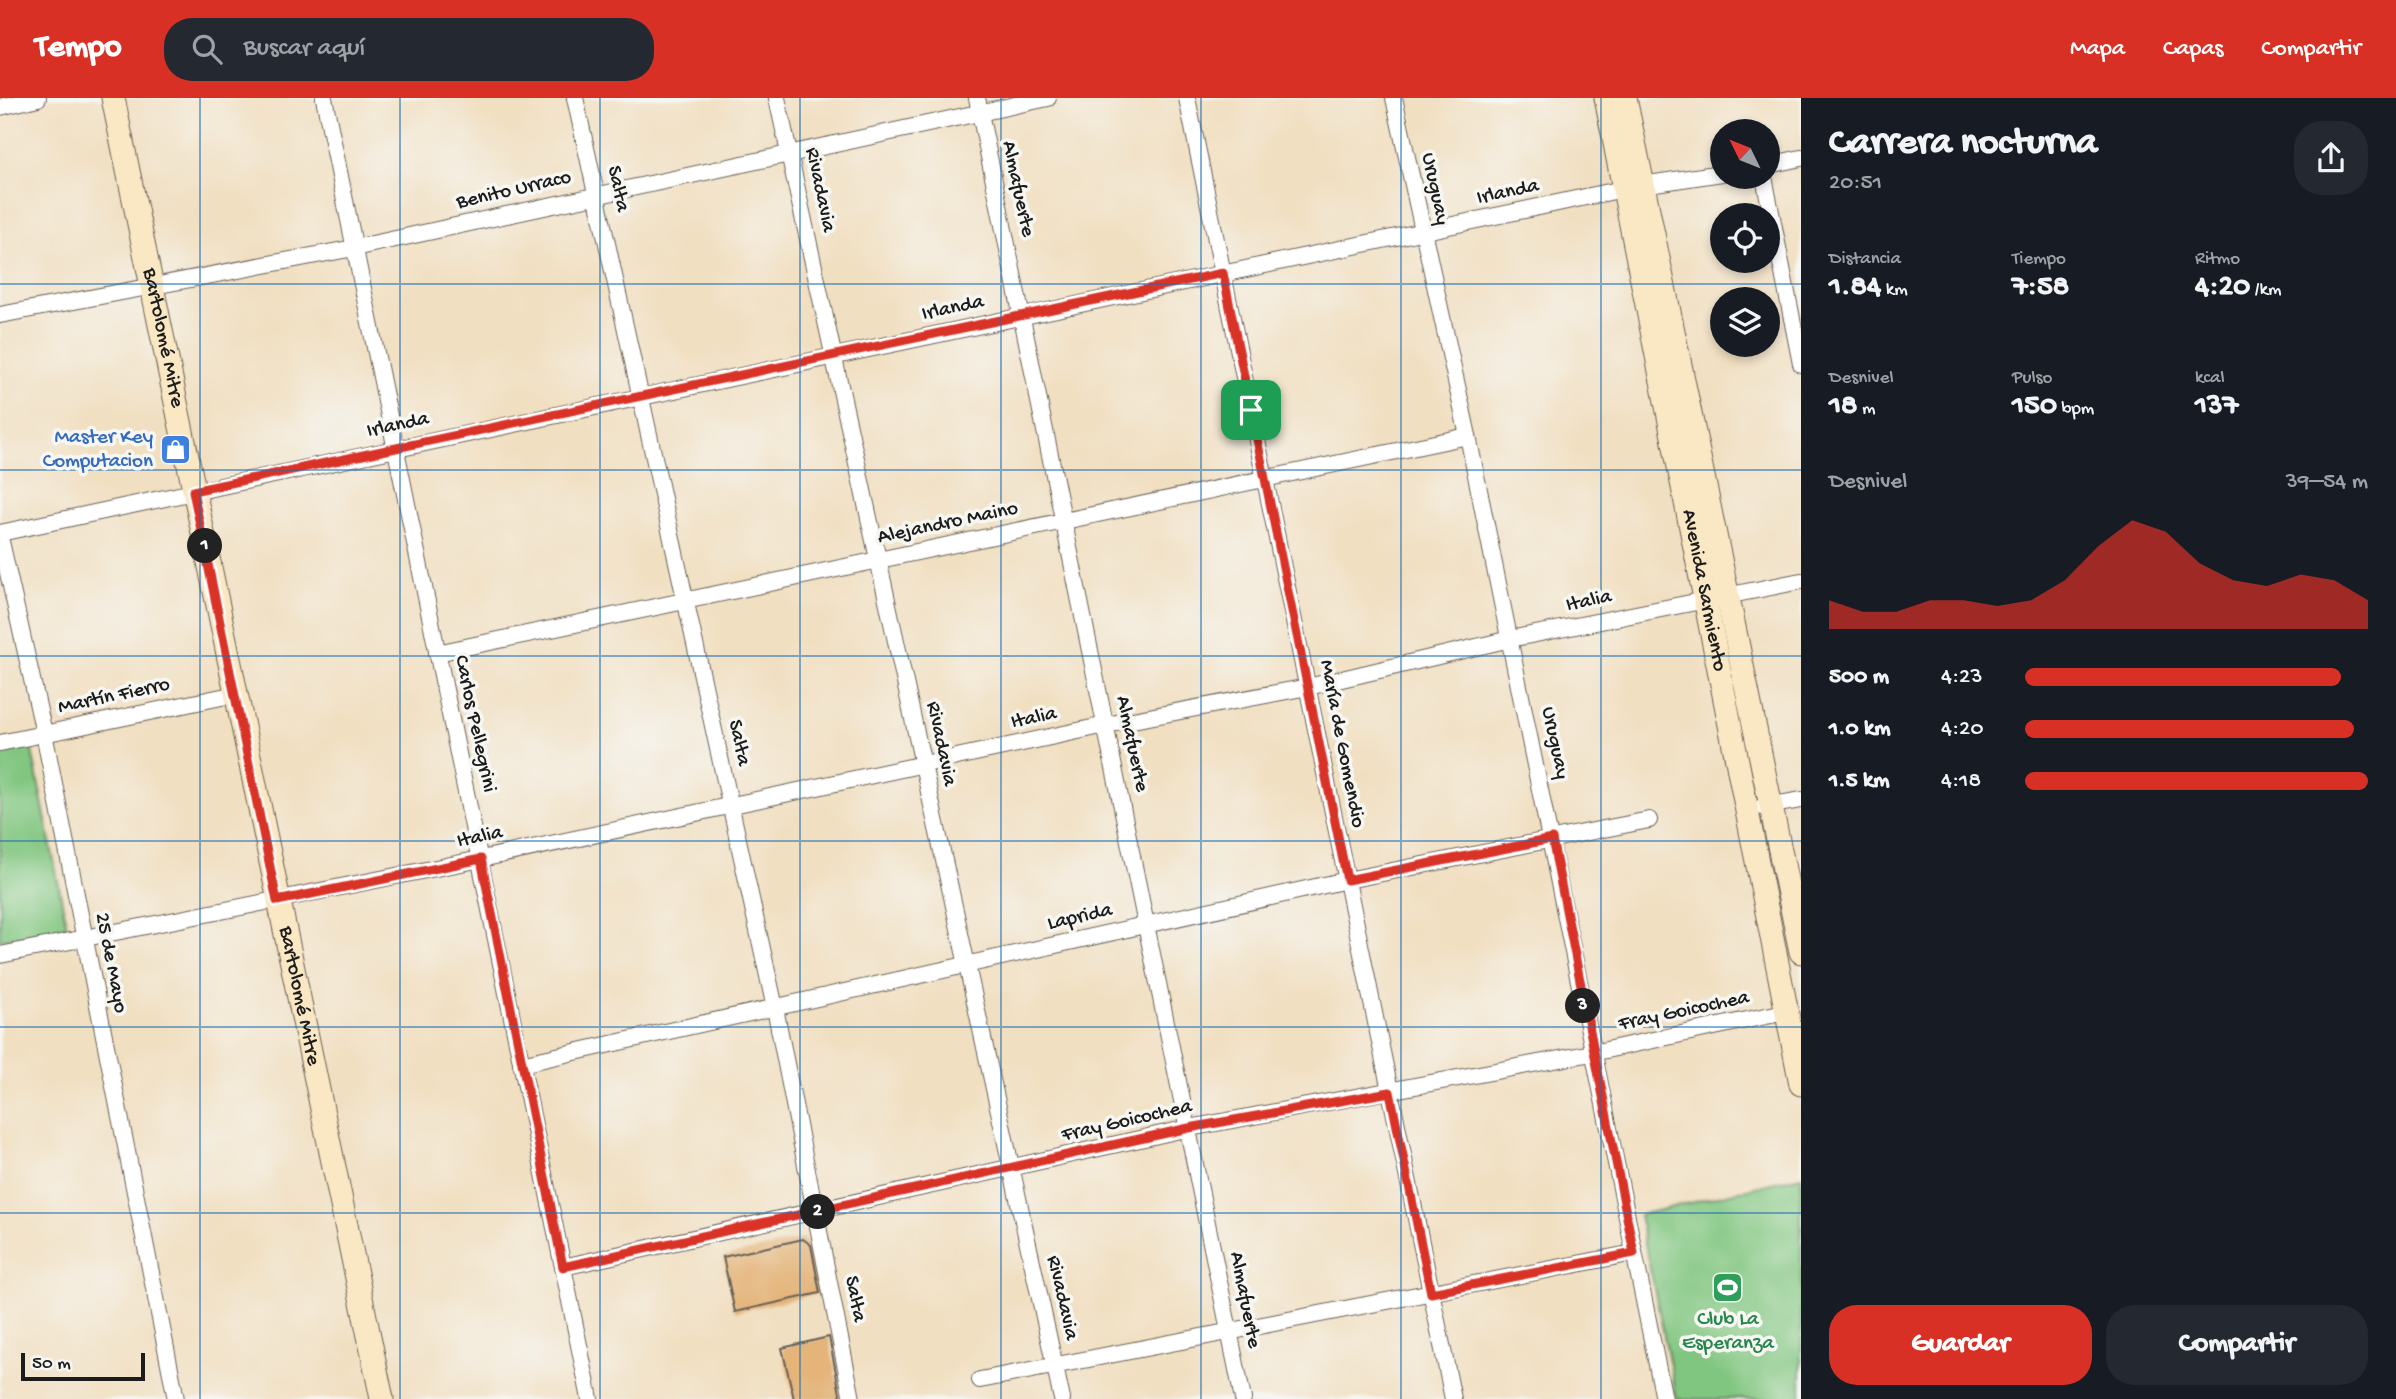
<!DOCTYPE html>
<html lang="es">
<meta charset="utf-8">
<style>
body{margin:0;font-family:"Gochi Hand",sans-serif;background:#242831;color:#f1f3f6;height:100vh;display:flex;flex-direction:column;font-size:26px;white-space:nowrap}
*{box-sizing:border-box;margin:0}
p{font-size:23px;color:#9ea1a6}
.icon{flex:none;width:38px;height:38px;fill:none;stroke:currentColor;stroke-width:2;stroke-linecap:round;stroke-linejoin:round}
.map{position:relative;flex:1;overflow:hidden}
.side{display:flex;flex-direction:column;background:#171b24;width:595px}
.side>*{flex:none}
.needle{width:46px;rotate:313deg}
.fabs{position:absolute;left:1710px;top:21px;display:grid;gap:14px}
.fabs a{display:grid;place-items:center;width:70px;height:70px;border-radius:50%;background:#171b24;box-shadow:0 4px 10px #0003;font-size:35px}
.scale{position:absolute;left:21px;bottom:18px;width:124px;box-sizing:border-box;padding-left:7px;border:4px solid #1c1c1c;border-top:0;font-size:19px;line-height:24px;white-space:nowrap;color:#1c1c1c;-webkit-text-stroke:5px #f6f6f2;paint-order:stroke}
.pin{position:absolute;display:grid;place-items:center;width:60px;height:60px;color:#fff;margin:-30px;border-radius:14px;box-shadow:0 4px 10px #0006}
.km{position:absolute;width:35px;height:35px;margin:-18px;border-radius:50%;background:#222;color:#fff;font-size:19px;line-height:35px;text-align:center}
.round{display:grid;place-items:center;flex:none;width:74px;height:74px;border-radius:28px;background:#242831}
.head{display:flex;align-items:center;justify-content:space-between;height:119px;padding:0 28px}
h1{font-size:38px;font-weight:800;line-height:52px}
.metrics{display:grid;grid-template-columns:repeat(3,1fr);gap:10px;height:119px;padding:7px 28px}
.metrics div{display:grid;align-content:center}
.metrics b{font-size:30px;font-weight:800}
.metrics small{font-size:19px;font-weight:400}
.metrics p{font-size:19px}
.chart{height:196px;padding:14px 28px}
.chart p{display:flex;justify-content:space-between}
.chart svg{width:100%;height:126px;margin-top:7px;fill:#d93025;opacity:.7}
.primary-button{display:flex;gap:14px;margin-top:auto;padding:14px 28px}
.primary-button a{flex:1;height:80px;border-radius:28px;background:#d93025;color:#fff;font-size:28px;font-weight:800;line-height:80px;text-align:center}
.primary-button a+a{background:#242831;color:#f1f3f6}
ul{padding:0 28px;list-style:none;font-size:23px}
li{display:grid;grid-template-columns:112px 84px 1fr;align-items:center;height:52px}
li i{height:18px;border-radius:9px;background:#d93025}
header{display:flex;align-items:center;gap:42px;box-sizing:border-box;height:98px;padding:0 35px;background:#d93025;color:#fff}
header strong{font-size:33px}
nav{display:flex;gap:38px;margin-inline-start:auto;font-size:24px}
.search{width:490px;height:63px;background:#242831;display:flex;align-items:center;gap:18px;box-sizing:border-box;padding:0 24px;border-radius:28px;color:#9ea1a6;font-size:26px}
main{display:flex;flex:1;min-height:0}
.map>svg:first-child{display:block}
.green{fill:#81c680;stroke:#4e714e;stroke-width:2}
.building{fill:#e4b479}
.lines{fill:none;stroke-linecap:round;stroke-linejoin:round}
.minor-casing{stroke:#676056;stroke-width:18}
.secondary-casing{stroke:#676056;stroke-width:25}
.minor{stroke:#fff;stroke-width:16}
.secondary{stroke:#fae7c3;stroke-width:23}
.route-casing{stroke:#fff;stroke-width:14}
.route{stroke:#d93025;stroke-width:9}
.grid{fill:none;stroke:#1f6fb2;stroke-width:2;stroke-opacity:0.55}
.labels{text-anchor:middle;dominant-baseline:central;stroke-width:7;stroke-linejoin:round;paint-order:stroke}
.street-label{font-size:21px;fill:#1c1c1c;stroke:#f6f6f2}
.shop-label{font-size:21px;fill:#366cbe;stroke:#f6f6f2;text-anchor:end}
.leisure-label{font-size:21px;fill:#27864d;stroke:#f6f6f2}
</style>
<header>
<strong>Tempo</strong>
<div class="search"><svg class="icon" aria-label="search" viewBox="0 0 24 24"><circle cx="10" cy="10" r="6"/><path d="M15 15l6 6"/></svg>Buscar aquí</div>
<nav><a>Mapa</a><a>Capas</a><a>Compartir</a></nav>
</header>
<main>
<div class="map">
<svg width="1801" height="1301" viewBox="0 0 1801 1301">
<rect width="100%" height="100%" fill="#f6f6f2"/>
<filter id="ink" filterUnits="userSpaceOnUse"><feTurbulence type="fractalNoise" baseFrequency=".0143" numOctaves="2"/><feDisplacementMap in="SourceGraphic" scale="14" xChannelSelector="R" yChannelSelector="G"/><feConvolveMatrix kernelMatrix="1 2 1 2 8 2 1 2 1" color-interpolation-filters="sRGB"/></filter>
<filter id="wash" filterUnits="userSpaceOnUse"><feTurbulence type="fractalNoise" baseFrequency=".00686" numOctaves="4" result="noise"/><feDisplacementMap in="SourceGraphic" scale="28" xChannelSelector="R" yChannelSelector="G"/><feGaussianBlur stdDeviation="1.57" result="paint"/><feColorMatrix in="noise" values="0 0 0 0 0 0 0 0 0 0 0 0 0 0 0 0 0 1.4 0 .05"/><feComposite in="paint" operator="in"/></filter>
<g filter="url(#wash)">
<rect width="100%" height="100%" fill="#f1dfc1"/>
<!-- green -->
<g class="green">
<path d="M31 648 67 829 0 842V655Z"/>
<path d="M1801 1078V1301H1677L1639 1117Z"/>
</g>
<g id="blocks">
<!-- building -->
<g class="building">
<path d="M803 1141 811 1147 820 1195 735 1214 723 1159Z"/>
<path d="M829 1239 841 1301H794L782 1250Z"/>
</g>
</g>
</g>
<g filter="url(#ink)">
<use href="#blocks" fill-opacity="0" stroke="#676056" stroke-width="2"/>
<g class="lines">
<defs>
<g id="minor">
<path d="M324 0 590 1301"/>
<path d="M575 0 775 910 852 1301"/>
<path d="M777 0 1062 1301"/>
<path d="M977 0 1243 1301"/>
<path d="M1187 0 1453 1301"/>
<path d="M1394 0 1468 338 1664 1301"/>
<path d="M0 9 38 0"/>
<path d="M1768 67 1801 60"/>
<path d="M1764 79 1801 266"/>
<path d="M0 217 354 150 1048 0"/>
<path d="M0 435 1642 87 1722 75"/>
<path d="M0 439 44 635 176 1301"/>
<path d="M437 555 1468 338"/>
<path d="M0 645 236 596"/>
<path d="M1762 709 1801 702"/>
<path d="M0 857 481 761 1106 627 1308 589 1510 541 1801 483"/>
<path d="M521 966 1347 782 1649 722"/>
<path d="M563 1169 1189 1030 1592 955 1785 914"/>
<path d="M980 1282 1634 1155"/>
</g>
<g id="secondary">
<path id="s1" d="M113 0 382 1301"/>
<path id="s2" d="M1606 0 1801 986"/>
<path d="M1625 0 1801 854"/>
</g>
</defs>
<!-- minor casing -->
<use href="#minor" class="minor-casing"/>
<!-- secondary casing -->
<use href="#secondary" class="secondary-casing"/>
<!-- minor -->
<use href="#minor" class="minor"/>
<!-- secondary -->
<use href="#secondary" class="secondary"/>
</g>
</g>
<g class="lines" filter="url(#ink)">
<defs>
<path id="route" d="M1223 175 1347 782 1552 741 1634 1155 1431 1195 1390 994 1189 1030 563 1169 481 761 277 803 193 393Z"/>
</defs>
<!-- route casing -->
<use href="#route" class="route-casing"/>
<!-- route -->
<use href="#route" class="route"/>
</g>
<!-- grid -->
<path class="grid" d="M200 0V1301M400 0V1301M600 0V1301M800 0V1301M1001 0V1301M1201 0V1301M1401 0V1301M1601 0V1301M0 186H1801M0 372H1801M0 558H1801M0 743H1801M0 929H1801M0 1115H1801"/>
<!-- icons -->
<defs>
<symbol id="shop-square" viewBox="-11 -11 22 22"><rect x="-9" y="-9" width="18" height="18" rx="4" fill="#3f7fe0" stroke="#f6f6f2"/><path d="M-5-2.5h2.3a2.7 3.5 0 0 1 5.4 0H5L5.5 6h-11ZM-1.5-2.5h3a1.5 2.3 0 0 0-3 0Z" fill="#fff"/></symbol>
<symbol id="stadium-square" viewBox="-11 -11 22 22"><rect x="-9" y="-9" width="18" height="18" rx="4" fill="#2e9e5b" stroke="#f6f6f2"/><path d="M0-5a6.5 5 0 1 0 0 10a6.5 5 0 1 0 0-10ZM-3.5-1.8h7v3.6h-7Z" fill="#fff"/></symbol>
</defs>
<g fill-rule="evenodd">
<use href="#shop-square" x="158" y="334" width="35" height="35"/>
<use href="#stadium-square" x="1710" y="1172" width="35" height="35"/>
</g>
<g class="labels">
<!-- street labels -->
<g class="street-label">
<text transform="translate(617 91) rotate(78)">Salta</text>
<text transform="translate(1017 91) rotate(78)">Almafuerte</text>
<text transform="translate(1434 91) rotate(78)">Uruguay</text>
<text transform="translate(819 92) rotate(78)">Rivadavia</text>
<text transform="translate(514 93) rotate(-13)">Benito Urraco</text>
<text transform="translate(1508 95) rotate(-12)">Irlanda</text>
<text transform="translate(953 211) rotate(-12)">Irlanda</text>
<text stroke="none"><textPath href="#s1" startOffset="245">Bartolomé Mitre</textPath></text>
<text transform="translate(398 328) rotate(-12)">Irlanda</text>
<text transform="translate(948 426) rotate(-12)">Alejandro Maino</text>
<text stroke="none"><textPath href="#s2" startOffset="502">Avenida Sarmiento</textPath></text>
<text transform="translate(1589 504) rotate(-12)">Italia</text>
<text transform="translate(114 599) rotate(-12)">Martín Fierro</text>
<text transform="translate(1034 621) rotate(-12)">Italia</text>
<text transform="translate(474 626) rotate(78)">Carlos Pellegrini</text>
<text transform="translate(738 645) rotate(78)">Salta</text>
<text transform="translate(1554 645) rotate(78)">Uruguay</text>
<text transform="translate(940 646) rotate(78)">Rivadavia</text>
<text transform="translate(1131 646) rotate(78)">Almafuerte</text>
<text transform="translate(1341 646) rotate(79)">María de Gomendio</text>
<text transform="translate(480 740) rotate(-12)">Italia</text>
<text transform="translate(1080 820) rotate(-13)">Laprida</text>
<text transform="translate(110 865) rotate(79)">25 de Mayo</text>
<text stroke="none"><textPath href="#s1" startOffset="917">Bartolomé Mitre</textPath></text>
<text transform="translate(1684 914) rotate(-12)">Fray Goicochea</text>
<text transform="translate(1127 1024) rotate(-13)">Fray Goicochea</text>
<text transform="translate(1061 1200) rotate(77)">Rivadavia</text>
<text transform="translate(854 1201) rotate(79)">Salta</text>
<text transform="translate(1244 1202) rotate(79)">Almafuerte</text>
</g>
<!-- shop labels -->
<g class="shop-label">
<text x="153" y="340">Master Key<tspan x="153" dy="24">Computacion</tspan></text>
</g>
<!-- leisure labels -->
<g class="leisure-label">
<text x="1728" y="1222">Club La<tspan x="1728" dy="24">Esperanza</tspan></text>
</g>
</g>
</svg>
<div class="fabs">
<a><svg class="needle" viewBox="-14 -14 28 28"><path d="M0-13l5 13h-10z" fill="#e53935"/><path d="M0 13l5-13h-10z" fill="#9ea1a6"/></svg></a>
<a><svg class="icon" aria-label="locate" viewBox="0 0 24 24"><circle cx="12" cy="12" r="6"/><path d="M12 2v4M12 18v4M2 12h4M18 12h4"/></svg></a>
<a><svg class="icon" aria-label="layers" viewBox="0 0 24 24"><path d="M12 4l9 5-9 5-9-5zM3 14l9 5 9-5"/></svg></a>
</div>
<div class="scale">50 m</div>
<div class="pin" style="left:1251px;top:312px;background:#1e9e55"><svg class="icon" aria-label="arrive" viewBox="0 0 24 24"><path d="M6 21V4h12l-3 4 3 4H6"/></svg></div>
<b class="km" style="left:205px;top:448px">1</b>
<b class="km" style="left:818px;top:1114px">2</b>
<b class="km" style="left:1583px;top:908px">3</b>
</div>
<section class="side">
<div class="head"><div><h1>Carrera nocturna</h1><p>20:51</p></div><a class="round"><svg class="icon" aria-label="share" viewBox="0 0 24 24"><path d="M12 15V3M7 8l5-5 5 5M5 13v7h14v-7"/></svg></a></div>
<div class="metrics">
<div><p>Distancia</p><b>1.84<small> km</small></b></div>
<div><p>Tiempo</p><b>7:58</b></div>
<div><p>Ritmo</p><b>4:20<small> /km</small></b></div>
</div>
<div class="metrics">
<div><p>Desnivel</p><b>18<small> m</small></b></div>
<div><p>Pulso</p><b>150<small> bpm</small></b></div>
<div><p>kcal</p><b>137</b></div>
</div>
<div class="chart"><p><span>Desnivel</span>39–54 m</p>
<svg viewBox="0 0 160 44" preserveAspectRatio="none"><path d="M0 44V34L10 38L20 38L30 34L40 34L50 36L60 34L70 27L80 15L90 6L100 10L110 21L120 27L130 29L140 25L150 27L160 34V44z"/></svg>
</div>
<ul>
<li><b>500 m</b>4:23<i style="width:92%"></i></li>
<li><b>1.0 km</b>4:20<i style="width:96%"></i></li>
<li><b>1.5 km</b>4:18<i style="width:100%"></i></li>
</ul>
<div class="primary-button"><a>Guardar</a><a>Compartir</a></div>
</section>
</main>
